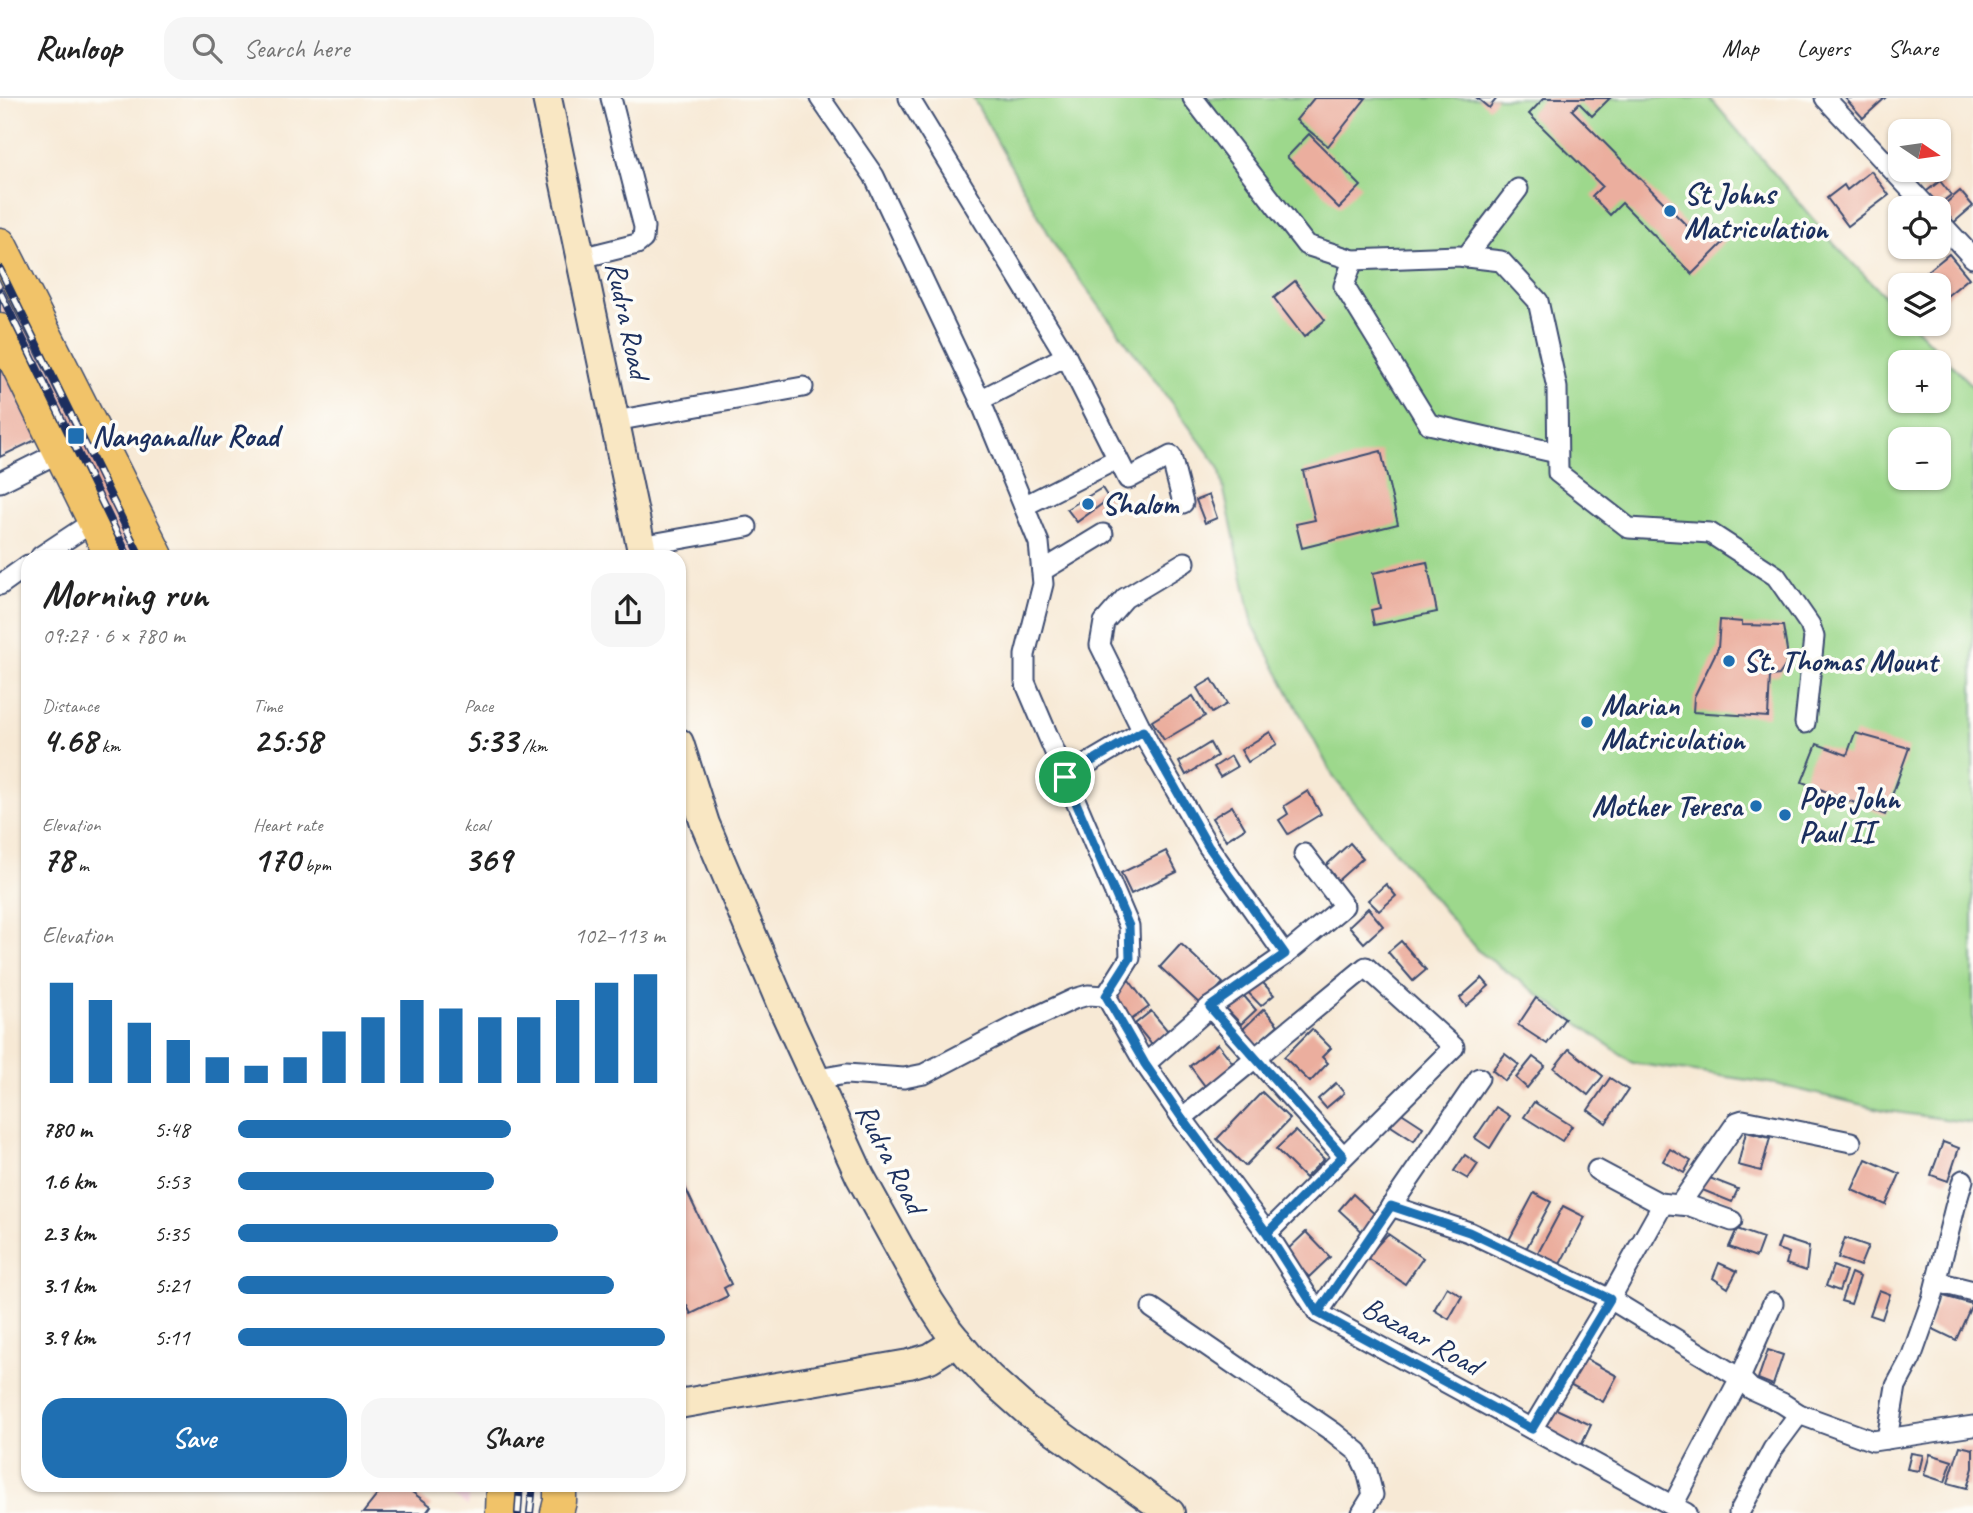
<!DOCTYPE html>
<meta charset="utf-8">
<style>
body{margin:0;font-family:Caveat,sans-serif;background:#f6f6f6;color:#222;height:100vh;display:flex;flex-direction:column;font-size:26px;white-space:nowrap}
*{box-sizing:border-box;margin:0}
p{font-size:23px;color:#767676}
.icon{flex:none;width:38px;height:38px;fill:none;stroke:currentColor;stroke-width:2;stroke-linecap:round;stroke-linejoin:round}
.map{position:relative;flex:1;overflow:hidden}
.sheet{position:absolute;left:21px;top:452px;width:665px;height:942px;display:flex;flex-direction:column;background:#fff;border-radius:21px;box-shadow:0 2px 5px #0004}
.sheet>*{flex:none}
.needle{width:46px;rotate:103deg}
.buttons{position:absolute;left:1888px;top:21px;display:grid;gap:14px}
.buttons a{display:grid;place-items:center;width:63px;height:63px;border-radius:14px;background:#fff;box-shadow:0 2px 5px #0004;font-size:35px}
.pin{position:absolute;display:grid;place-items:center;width:60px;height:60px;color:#fff;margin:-30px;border:4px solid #fff;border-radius:50%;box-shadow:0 2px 7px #0007}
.round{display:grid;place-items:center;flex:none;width:74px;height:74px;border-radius:21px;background:#f6f6f6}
.headline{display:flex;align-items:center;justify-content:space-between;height:119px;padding:0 21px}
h1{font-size:38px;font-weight:800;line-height:52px}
.stats{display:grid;grid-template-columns:repeat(3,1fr);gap:10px;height:119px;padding:7px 21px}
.stats div{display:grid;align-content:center}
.stats b{font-size:35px;font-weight:800}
.stats small{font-size:19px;font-weight:400}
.stats p{font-size:19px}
.chart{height:196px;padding:14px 21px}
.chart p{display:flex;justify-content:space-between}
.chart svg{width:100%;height:126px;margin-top:7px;stroke:#1f6fb2;stroke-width:6}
.cta{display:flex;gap:14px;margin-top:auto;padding:14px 21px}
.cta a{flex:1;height:80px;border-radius:21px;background:#1f6fb2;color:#fff;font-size:28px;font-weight:800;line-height:80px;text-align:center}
.cta a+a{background:#f6f6f6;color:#222}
ul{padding:0 21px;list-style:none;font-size:23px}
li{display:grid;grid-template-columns:112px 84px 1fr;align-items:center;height:52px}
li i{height:18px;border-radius:9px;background:#1f6fb2}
header{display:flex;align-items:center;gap:42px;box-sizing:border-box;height:98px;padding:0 35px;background:#fff;border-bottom:2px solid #e0e0e0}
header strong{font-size:33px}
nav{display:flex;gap:38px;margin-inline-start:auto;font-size:24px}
.search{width:490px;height:63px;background:#f6f6f6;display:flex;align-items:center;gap:18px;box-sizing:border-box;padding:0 24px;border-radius:21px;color:#767676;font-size:26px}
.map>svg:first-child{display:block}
.built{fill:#f4cfdc}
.green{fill:#9dd88c;stroke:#5c8475;stroke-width:2;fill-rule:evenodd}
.building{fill:#ebae9e}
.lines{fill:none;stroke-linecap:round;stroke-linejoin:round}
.street-casing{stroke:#3c4b70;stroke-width:23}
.secondary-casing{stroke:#3c4b70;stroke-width:32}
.primary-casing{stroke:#3c4b70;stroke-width:35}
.street{stroke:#fff;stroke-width:19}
.secondary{stroke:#f9e7c3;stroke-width:28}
.primary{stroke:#f1c369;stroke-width:32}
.rail-casing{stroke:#1b2f5e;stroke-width:8}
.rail{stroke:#fdfcf7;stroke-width:5;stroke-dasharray:16;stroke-linecap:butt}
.route-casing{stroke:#fff;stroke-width:14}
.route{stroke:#1f6fb2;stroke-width:9}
.poi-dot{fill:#1f6fb2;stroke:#fdfcf7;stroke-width:2.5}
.labels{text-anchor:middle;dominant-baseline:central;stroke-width:7;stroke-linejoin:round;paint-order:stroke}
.poi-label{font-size:30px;font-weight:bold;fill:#1b2f5e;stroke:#fdfcf7;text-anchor:start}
.street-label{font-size:30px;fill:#1b2f5e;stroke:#fdfcf7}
</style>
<header>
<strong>Runloop</strong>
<div class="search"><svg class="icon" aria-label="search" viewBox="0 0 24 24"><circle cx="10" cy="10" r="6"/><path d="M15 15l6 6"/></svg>Search here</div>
<nav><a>Map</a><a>Layers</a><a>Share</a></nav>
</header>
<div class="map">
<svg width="1973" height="1415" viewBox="0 0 1973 1415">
<rect width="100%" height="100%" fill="#fdfcf7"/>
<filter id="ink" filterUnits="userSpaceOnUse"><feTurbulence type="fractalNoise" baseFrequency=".0143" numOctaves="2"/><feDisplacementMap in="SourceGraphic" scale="14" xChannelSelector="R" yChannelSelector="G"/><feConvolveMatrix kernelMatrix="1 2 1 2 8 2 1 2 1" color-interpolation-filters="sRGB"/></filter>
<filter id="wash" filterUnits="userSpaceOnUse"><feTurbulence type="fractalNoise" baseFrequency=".00686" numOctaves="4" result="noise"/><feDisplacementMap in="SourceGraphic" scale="28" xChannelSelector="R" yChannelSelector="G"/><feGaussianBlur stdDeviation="1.57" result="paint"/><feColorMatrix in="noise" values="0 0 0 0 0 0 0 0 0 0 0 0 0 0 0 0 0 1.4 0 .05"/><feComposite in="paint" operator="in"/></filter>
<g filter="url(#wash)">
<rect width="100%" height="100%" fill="#f7e9d5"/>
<!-- built -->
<path class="built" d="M438 1386H470L468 1408Z"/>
<!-- green -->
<path class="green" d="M973 0H1710L1835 147 1900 214V226H1912L1973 289V1025L1888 1013 1775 986 1633 965 1477 852 1334 680 1253 527 1219 369 1057 151ZM1900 264H1939V303H1900ZM1900 341H1939V380H1900Z"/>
<g id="blocks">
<!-- building -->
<g class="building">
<path d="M1314 0H1366L1328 48 1296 22Z"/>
<path d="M1477 0H1497L1489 10Z"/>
<path d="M1544 0H1610L1592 18 1579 5 1572 12 1699 140 1712 127 1727 141 1692 176 1622 105 1610 117 1592 98 1602 88 1529 16Z"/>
<path d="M1845 0H1885L1863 20Z"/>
<path d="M1309 36 1361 88 1339 110 1287 59Z"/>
<path d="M1900 46V70L1886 60Z"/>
<path d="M1871 73 1889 97 1848 128 1827 100 1844 87 1847 92Z"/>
<path d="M1940 83 1951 97 1934 110 1923 96Z"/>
<path d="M1960 93 1973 108 1951 127 1939 111Z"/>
<path d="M1949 156 1969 180 1942 202 1939 199V187H1930L1922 178Z"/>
<path d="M25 178 157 458H116L56 332 0 359V256L17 248 0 213V190Z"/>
<path d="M1295 183 1325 222 1304 239 1274 200Z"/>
<path d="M1381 353 1398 426 1302 450 1296 426 1315 422 1303 373Z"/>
<path d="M1102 390 1109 401 1077 424 1067 411Z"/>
<path d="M1209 397 1217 420 1205 425 1196 402Z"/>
<path d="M1427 464 1437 514 1374 527 1371 512 1380 510 1373 475Z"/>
<path d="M1720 522 1742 524V527L1783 528 1787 552 1786 567 1779 577 1770 578 1768 619 1693 614 1694 599 1718 550Z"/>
<path d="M1212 581 1227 606 1212 615 1197 590Z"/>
<path d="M1193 598 1205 618 1164 642 1152 623Z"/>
<path d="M1270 634 1277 646 1248 664 1241 652Z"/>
<path d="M1855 635 1909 650 1885 717 1802 684 1817 646 1847 657Z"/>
<path d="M1210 645 1217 658 1186 677 1179 664Z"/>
<path d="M1231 658 1237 669 1220 679 1214 669Z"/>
<path d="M1308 693 1321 716 1288 736 1279 722 1288 716 1284 708Z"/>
<path d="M1232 708 1245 730 1226 742 1212 720Z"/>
<path d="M1350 745 1363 760 1335 785 1322 771Z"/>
<path d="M1166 753 1177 774 1131 796 1121 775Z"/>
<path d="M1386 786 1396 798 1379 813 1368 802Z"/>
<path d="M1368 810 1383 828 1364 845 1349 828Z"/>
<path d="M1401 843 1426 872 1413 883 1388 854Z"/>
<path d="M1181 846 1223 885 1202 908 1160 869Z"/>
<path d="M1256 877 1274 897 1261 908 1242 888Z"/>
<path d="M1482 880 1489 888 1466 908 1460 900Z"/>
<path d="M1129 882 1149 909 1128 924 1108 898Z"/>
<path d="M1238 891 1256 912 1241 926 1221 905Z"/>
<path d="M1536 900 1565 920 1547 946 1518 927Z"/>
<path d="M1264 911 1278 927 1254 948 1241 933Z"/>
<path d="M1151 913 1168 933 1152 947 1135 926Z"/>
<path d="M1312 931 1331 950 1322 959 1328 965 1310 984 1284 959Z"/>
<path d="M1218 946 1236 969 1208 992 1190 968Z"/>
<path d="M1569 951 1603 978 1588 997 1554 970Z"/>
<path d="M1505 956 1519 967 1505 983 1492 972Z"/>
<path d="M1533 959 1545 968 1527 990 1516 980Z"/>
<path d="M1610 980 1628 992 1606 1025 1588 1012Z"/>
<path d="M1336 985 1344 995 1326 1010 1318 1001Z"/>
<path d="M1262 994 1290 1021 1245 1068 1217 1041Z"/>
<path d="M1534 1004 1572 1028 1562 1043 1524 1019Z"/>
<path d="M1496 1009 1510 1018 1490 1050 1475 1040Z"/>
<path d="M1400 1014 1423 1029 1414 1043 1391 1028Z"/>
<path d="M1295 1033 1324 1061 1305 1080 1276 1051Z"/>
<path d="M1746 1034 1770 1040 1761 1073 1738 1067Z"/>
<path d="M1943 1044 1959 1050 1948 1083 1931 1077Z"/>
<path d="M1670 1051 1691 1063 1684 1075 1663 1063Z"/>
<path d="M1465 1057 1478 1066 1468 1081 1454 1073Z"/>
<path d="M1866 1061 1900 1076 1886 1107 1852 1092Z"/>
<path d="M1707 1079 1738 1091 1732 1104 1700 1091Z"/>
<path d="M683 1085 731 1186 724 1190 728 1198 691 1216 687 1208 679 1212V1087Z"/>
<path d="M1534 1095 1551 1104 1526 1151 1509 1142Z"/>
<path d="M1353 1096 1380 1121 1366 1137 1339 1112Z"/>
<path d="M1563 1108 1585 1119 1559 1168 1537 1157Z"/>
<path d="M1737 1131 1763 1140 1756 1159 1729 1149Z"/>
<path d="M1306 1134 1330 1159 1309 1179 1285 1154Z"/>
<path d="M1388 1136 1423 1160 1405 1186 1366 1159Z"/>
<path d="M1781 1140 1809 1149 1806 1173 1786 1166 1789 1155 1777 1151Z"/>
<path d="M1845 1140 1868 1148 1860 1168 1838 1160Z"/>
<path d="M1719 1165 1737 1173 1728 1190 1713 1180Z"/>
<path d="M1833 1168 1846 1173 1839 1193 1826 1188Z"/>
<path d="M1851 1175 1860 1179 1851 1206 1841 1203Z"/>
<path d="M1447 1189 1462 1198 1449 1221 1434 1212Z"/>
<path d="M1879 1192 1890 1196 1882 1221 1870 1217Z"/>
<path d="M1940 1197 1972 1206 1956 1242 1929 1229Z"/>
<path d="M1768 1252 1783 1257 1773 1287 1758 1281Z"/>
<path d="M1579 1257 1617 1278 1603 1304 1564 1283Z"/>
<path d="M1554 1310 1591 1327 1580 1350 1544 1333Z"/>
<path d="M1960 1348 1973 1351V1370L1967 1390 1948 1385Z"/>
<path d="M1911 1355 1923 1357 1919 1373 1907 1371Z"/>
<path d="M1930 1356 1952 1363 1945 1384 1924 1377Z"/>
<path d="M386 1386H401L431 1408 426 1415H363Z"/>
</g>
</g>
</g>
<g filter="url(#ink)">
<use href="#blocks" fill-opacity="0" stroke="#3c4b70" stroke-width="2"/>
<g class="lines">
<defs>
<g id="street">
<path d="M820 0 874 78 980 302 1039 445 1043 486 1025 557V584L1129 828 1130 860 1106 898"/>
<path d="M909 0 1066 258 1128 381 1171 358 1183 405"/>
<path d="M1193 0 1306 147 1353 162 1458 158 1501 163 1538 203 1557 290 1558 375 1629 430 1710 435 1776 478 1810 527 1814 539 1805 625"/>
<path d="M1825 0 1928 110"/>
<path d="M1939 123 1973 160"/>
<path d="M1466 159 1518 91"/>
<path d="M581 160 637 146 643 141 644 129 611 0"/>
<path d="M1353 162 1344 188 1429 326 1557 355"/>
<path d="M980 302 1066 258"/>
<path d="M615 323 803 289"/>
<path d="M0 384 60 354"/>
<path d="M1024 408 1117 361"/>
<path d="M640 448 747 429"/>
<path d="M41 458 94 423"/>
<path d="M1185 464 1125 500 1104 524 1100 547 1149 646 1208 748 1285 857 1210 909 1343 1058"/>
<path d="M1042 473 1103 436"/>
<path d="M0 487 28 467"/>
<path d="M1065 679 1143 633"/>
<path d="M1285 857 1344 808 1304 756"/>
<path d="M1106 898 1145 966 1182 1020 1267 1135 1318 1215 1686 1415"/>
<path d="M1145 966 1210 909"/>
<path d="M817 985 829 979 846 976 904 980 924 976 1016 928 1074 901 1088 897 1106 898"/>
<path d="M1182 1020 1366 869 1454 949 1267 1135"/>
<path d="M1597 1072 1659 1105 1690 1108 1732 1123"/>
<path d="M1680 1106 1737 1024 1743 1022 1851 1044"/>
<path d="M1391 1108 1469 1134 1610 1201 1740 1280 1751 1291 1782 1305 1799 1316 1873 1343 1973 1328"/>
<path d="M1937 1184 1973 1193"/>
<path d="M1152 1210 1333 1334 1358 1354 1367 1373 1373 1397 1362 1415"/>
<path d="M1318 1215 1479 980"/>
<path d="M1532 1331 1610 1201 1663 1106"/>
<path d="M1887 1341 1896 1288 1911 1260 1932 1201 1955 1109 1963 1082"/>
<path d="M1673 1407 1740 1280 1773 1205"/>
<path d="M1739 1415 1773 1351 1799 1316"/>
</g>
<g id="secondary">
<path d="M547 0 643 458"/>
<path d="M679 645 705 726 783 910 860 1078 929 1203 948 1232 969 1258 990 1280 1027 1313 1170 1415"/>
<path d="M679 1306 909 1266 930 1260 957 1243"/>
</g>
<g id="primary">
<path d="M0 146 157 458"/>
<path d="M0 232 111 458"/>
<path d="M502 1415 503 1386"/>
<path d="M557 1415 560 1403V1386"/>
</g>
</defs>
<!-- street casing -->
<use href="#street" class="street-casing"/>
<!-- secondary casing -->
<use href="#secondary" class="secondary-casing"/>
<!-- primary casing -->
<use href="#primary" class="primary-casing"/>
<!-- street -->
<use href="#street" class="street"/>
<!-- secondary -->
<use href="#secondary" class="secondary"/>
<!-- primary -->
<use href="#primary" class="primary"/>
<defs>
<g id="rail">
<path d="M0 171 140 458"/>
<path d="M0 194 128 458"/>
<path d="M518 1415 520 1386"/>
<path d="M530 1415 533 1386"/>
</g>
</defs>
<!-- rail casing -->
<use href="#rail" class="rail-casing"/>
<!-- rail -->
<use href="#rail" class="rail"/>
</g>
</g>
<g class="lines" filter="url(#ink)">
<defs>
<path id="route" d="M1065 679 1129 828 1130 860 1106 898 1145 966 1182 1020 1267 1135 1318 1215 1532 1331 1610 1201 1469 1134 1391 1108 1318 1215 1267 1135 1343 1058 1210 909 1285 856 1208 748 1143 633 1065 679"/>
</defs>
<!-- route casing -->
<use href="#route" class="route-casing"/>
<!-- route -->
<use href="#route" class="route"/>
</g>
<!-- markers -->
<g class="poi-dot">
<circle cx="1670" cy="113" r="7"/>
<rect x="67" y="329" width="18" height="18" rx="3.5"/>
<circle cx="1088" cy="406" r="7"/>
<circle cx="1729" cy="563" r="7"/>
<circle cx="1587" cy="624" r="7"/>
<circle cx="1756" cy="708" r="7"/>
<circle cx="1785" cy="717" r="7"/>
</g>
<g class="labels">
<!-- poi labels -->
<g class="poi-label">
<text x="1684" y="96">St Johns<tspan x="1684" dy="34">Matriculation</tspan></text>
<text x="92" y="338">Nanganallur Road</text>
<text x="1102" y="406">Shalom</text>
<text x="1743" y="563">St. Thomas Mount</text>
<text x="1601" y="607">Marian<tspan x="1601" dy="34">Matriculation</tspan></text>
<text x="1799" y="700">Pope John<tspan x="1799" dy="34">Paul II</tspan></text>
<text x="1742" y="708" text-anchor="end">Mother Teresa</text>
</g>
<!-- street labels -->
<g class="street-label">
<text transform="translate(628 222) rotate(78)">Rudra Road</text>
<text transform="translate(891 1060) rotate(63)">Rudra Road</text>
<text transform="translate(1422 1238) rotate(29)">Bazaar Road</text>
</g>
</g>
</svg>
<div class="buttons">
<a><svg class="needle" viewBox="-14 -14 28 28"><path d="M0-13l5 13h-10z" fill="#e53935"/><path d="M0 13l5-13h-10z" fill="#767676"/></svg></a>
<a><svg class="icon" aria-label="locate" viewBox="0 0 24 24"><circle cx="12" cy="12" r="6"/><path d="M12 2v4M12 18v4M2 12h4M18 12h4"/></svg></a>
<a><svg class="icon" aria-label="layers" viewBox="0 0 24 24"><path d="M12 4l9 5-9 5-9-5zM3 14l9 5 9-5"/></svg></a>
<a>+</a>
<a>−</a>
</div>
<div class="pin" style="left:1065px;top:679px;background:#1e9e55"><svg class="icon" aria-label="arrive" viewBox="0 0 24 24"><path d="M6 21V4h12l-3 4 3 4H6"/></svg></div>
<section class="sheet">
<div class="headline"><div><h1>Morning run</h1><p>09:27 · 6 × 780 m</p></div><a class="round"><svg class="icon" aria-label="share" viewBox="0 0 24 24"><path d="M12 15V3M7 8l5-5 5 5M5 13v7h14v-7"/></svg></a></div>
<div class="stats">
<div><p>Distance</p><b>4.68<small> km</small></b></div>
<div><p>Time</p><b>25:58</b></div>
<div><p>Pace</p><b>5:33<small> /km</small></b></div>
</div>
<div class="stats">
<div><p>Elevation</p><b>78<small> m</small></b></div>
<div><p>Heart rate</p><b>170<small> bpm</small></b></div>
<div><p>kcal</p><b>369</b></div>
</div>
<div class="chart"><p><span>Elevation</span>102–113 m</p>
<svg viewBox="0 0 160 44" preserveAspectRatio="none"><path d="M5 44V9M15 44V15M25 44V23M35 44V29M45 44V35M55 44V38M65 44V35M75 44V26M85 44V21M95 44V15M105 44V18M115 44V21M125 44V21M135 44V15M145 44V9M155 44V6"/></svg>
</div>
<ul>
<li><b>780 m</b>5:48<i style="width:64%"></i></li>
<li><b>1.6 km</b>5:53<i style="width:60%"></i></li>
<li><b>2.3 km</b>5:35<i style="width:75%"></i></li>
<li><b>3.1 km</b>5:21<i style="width:88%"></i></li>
<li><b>3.9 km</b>5:11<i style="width:100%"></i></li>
</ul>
<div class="cta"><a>Save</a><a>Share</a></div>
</section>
</div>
